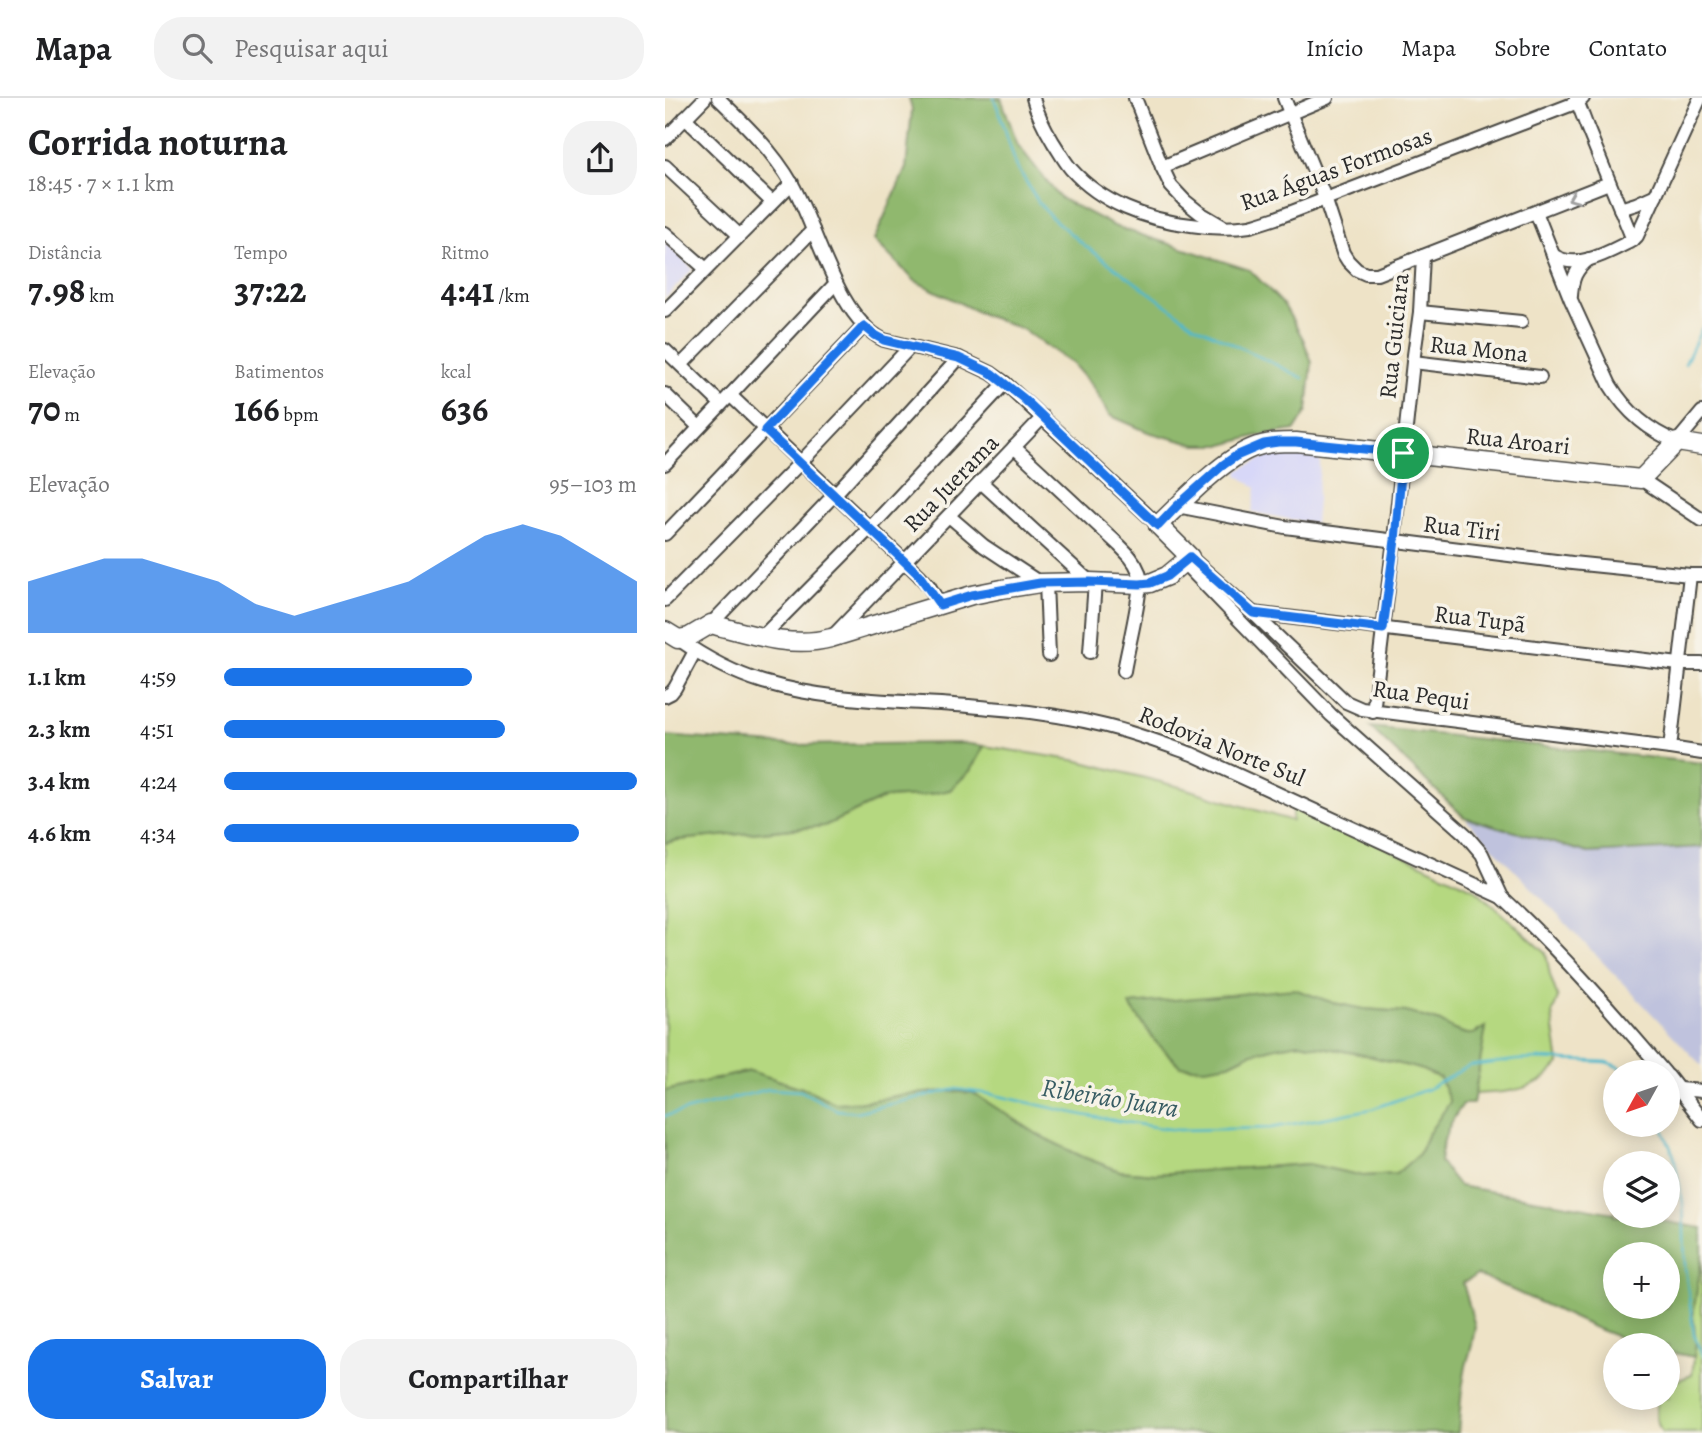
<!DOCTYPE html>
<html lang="pt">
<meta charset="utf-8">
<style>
body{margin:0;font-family:Alegreya,serif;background:#f2f2f2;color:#202124;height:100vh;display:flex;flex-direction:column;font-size:26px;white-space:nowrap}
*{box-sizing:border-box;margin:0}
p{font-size:23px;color:#757577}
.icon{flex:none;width:38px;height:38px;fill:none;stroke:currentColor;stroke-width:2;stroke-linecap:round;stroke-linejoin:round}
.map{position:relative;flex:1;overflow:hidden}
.side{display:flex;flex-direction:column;background:#fff;width:665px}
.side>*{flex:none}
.needle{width:46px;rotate:230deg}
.buttons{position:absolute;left:938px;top:962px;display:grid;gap:14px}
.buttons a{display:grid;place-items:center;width:77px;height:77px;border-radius:50%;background:#fff;box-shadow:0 4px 18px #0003;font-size:35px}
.pin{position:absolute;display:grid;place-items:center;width:60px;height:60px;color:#fff;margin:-30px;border:4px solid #fff;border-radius:50%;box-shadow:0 2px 7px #0007}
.round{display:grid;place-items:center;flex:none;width:74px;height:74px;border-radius:28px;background:#f2f2f2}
.headline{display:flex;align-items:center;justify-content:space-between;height:119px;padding:0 28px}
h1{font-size:38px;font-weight:700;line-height:52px}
.figures{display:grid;grid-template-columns:repeat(3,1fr);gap:10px;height:119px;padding:7px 28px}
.figures div{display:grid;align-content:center}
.figures b{font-size:35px;font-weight:700}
.figures small{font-size:19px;font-weight:400}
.figures p{font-size:19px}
.chart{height:196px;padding:14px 28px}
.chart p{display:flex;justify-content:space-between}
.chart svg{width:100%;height:126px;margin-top:7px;fill:#1a73e8;opacity:.7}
.primary-button{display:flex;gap:14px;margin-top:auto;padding:14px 28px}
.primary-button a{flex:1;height:80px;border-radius:28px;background:#1a73e8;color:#fff;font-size:28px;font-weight:700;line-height:80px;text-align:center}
.primary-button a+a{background:#f2f2f2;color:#202124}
ul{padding:0 28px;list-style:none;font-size:23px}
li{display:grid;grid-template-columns:112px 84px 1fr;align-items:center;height:52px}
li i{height:18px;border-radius:9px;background:#1a73e8}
header{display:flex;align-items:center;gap:42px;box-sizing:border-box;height:98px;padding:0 35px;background:#fff;border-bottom:2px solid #e0e0e0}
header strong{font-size:33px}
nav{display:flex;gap:38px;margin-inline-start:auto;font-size:24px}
.search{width:490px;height:63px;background:#f2f2f2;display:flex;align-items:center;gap:18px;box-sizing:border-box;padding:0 24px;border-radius:28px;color:#757577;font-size:26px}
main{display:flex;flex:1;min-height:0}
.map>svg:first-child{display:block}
.built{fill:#d7d7f8}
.industrial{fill:#bfc2dd}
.green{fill:#b5d880;stroke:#708256;stroke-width:2}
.forest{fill:#90b86e;stroke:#5e724c;stroke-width:2;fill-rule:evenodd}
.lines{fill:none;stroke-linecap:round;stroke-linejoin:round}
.stream{stroke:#4eb8cc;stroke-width:2.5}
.street-casing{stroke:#484742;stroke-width:16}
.secondary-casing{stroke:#484742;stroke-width:21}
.street{stroke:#fff;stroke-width:12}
.secondary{stroke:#fff;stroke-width:18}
.oneway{stroke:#a0a0a0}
.route-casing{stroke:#fff;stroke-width:14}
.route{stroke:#1a73e8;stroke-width:9}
.labels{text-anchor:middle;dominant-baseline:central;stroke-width:7;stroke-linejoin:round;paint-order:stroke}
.street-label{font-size:24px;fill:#2b2b2b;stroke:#f7f3e8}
.water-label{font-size:26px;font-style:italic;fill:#375c63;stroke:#f7f3e8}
</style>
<header>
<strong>Mapa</strong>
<div class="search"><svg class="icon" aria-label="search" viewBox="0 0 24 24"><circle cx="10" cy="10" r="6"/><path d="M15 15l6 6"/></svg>Pesquisar aqui</div>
<nav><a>Início</a><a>Mapa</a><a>Sobre</a><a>Contato</a></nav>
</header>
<main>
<section class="side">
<div class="headline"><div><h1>Corrida noturna</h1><p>18:45 · 7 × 1.1 km</p></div><a class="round"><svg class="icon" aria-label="share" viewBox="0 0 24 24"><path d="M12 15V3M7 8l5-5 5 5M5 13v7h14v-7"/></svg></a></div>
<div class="figures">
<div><p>Distância</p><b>7.98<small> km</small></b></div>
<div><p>Tempo</p><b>37:22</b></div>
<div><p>Ritmo</p><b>4:41<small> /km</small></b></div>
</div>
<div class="figures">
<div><p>Elevação</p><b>70<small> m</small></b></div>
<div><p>Batimentos</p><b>166<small> bpm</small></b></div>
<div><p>kcal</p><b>636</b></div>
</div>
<div class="chart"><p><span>Elevação</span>95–103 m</p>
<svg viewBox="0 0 160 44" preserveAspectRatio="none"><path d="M0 44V26L10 22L20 18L30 18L40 22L50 26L60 34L70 38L80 34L90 30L100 26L110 18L120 10L130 6L140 10L150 18L160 26V44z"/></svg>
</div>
<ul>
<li><b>1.1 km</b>4:59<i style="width:60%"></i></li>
<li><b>2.3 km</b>4:51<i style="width:68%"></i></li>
<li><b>3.4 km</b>4:24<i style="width:100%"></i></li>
<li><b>4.6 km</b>4:34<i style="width:86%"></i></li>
</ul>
<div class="primary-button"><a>Salvar</a><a>Compartilhar</a></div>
</section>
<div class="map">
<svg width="1037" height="1335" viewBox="0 0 1037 1335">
<rect width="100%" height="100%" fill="#f7f3e8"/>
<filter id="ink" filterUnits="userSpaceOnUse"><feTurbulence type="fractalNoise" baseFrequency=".0143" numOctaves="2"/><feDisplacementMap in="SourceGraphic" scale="14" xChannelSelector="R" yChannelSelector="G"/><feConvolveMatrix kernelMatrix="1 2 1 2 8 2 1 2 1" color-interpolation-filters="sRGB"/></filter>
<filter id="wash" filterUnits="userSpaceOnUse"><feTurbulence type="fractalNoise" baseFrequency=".00686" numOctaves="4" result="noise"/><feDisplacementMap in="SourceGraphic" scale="28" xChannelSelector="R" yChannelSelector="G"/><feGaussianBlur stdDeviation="1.57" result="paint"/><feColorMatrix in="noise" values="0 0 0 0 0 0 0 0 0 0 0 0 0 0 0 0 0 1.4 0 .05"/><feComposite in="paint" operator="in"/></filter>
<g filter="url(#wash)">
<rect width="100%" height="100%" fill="#eee3c7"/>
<!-- built -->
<g class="built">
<path d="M0 144 28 171 0 200Z"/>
<path d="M631 352 656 355 650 426 587 414 591 390 573 377 574 372 603 358Z"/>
</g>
<!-- industrial -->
<path class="industrial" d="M799 719 923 755 1037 749V968Z"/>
<!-- green -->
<g class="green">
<path d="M319 648 414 663 515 689 627 723V706L810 791 881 855 885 877 893 900 887 916 894 966C889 971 883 978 877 982 857 994 833 995 810 996L820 929 808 936H801L789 932 775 924 741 914 699 911 669 905 520 902 464 906 491 944 515 968 564 966 584 956 611 949 635 945 700 957 755 971 775 980 786 1004 762 1037 754 1056 731 1076 698 1078 643 1066 490 1076 455 1073 418 1059 375 1038 343 1017 236 997 198 1004 170 1005 143 992 85 973 0 993V745L13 742 159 728 219 700 257 698 305 673Z"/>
<path d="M1037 1157V1335H997C991 1324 989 1311 995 1300H1003V1289L1011 1283 1027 1277 1031 1244 1028 1218Z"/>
</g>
<!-- forest -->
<g class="forest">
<path d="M244 0H336L353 47 395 100 449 128 585 172 619 207 638 241 647 265 642 313 630 332 591 338 558 347H531L483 334 444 317 428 289 408 266 357 231 319 217 250 183 209 142 241 70 247 12Z"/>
<path d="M705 629 1037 665V749L923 755 799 719Z"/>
<path d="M0 638 125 647 297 645 319 648 305 673 285 692 257 698 219 700 159 728 13 742 0 745Z"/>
<path d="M629 891 669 905 699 911 741 914 775 924 789 932 801 936H808L821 929 808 1006H798C783 1028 778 1038 775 1064L794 1088 950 1115V1118H969L1037 1130V1157L1028 1218 1031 1244 1029 1259 1003 1254V1248H981L959 1241 930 1230 832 1185 812 1177 798 1185 810 1228 807 1247 801 1268 797 1291 793 1335H0V993L85 973 143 992 170 1005 198 1004 236 997 282 993 308 995 375 1038 418 1059 455 1073 490 1076 643 1066 698 1078 731 1076 754 1056 762 1038 785 1004 775 980 755 971 700 957 635 945 611 949 584 956 564 966 540 970 515 968 491 944 464 906ZM950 1157H1003V1209H950Z"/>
</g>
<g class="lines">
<!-- stream -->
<g class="stream">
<path d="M329 0 338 25 351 67 374 105 386 119 419 147 529 227 638 280"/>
<path d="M1020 266 1037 230"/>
<path d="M0 1018 104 991 136 993 172 1012 191 1014 291 991 325 996 418 1017 496 1030 514 1032 606 1030 707 1011 763 991 804 968 852 962 874 961 942 964 967 975"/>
<path d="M996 1027 1009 1058 1018 1105 1020 1170 1029 1236 1037 1258"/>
</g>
</g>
</g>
<g filter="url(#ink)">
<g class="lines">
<defs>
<g id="street">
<path d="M53 0C80 26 108 53 127 86 152 129 172 220 219 242L294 260 326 275 340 285 493 427"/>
<path d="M368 0C372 16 379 29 388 44 394 53 399 63 406 71 436 105 482 122 526 127 545 130 565 131 585 128 593 126 602 123 611 120L913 4 918 0"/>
<path d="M470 0 497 69 506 88 520 103 535 115 557 128"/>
<path d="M619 0 660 100 678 155 683 163 692 172 701 176H712L944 85"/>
<path d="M911 0 922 29 968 142"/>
<path d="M20 20 107 104"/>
<path d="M0 41 40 0"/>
<path d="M0 68 74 137"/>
<path d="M497 69 662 0"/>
<path d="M955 111 971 106 991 97"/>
<path d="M871 114 906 202 945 287C961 313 984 333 1012 344L1037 314"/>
<path d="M0 135 41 171"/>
<path d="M968 142 972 138 1035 0"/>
<path d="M888 157C913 174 945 153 968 142"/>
<path d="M906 198C907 181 910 172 924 161"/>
<path d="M0 213 127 85"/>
<path d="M755 214 856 224"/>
<path d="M0 252 56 306"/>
<path d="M748 264 875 279"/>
<path d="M16 267 148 132"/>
<path d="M0 296 34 329"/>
<path d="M65 297 254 477 264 488 275 507"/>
<path d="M349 349 454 447C462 455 470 463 474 474 479 489 462 553 459 573"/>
<path d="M0 366 171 185"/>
<path d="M976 381 1037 422"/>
<path d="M316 384 425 484"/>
<path d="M512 408 620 429 907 465 1025 477H1037"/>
<path d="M284 418 319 448 375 485"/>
<path d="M0 436 199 228"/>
<path d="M525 459 588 515 681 604 697 611 1005 650 1037 655"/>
<path d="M519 465 666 617 800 736 817 756 837 799"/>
<path d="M381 485 384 557"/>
<path d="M0 502 135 365 246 248"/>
<path d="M588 515 1014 566H1037"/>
<path d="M46 526 170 396 294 260"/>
<path d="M97 539 205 430 340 285"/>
<path d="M167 539 378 319"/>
<path d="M13 541C39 559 68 575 98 584 172 606 250 602 325 610 364 613 404 619 441 628 470 635 499 646 527 656L837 799C896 854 948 914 1000 975"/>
<path d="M425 554 430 484"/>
<path d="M0 598 6 595 10 590 30 553"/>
<path d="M708 614 729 442 748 264 755 214 758 158"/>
<path d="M1005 650 1025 477"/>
<path d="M1003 978 1037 1022"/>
<path d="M1014 991 1037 993"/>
</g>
<g id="secondary">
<path d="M493 427C517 404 557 362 587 350 602 344 616 344 631 344L976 381 1012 344 1037 348"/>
<path d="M0 533 13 541 24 539 46 526C85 536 126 551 166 540L307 497 337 491 375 485 425 484 475 486 485 485 502 478 525 459 493 427"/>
</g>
</defs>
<!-- street casing -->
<use href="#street" class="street-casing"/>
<!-- secondary casing -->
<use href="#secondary" class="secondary-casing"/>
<!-- street -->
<use href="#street" class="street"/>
<!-- secondary -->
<use href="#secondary" class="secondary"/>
</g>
<!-- one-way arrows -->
<defs><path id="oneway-chevron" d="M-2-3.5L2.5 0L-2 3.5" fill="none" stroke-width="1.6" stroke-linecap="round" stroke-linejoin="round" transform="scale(1.75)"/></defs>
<use class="oneway" href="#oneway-chevron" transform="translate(908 100) rotate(158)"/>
</g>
<g class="lines" filter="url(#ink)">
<defs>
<path id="route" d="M199 228 210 237 219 242 294 260 326 275 358 300 493 428 512 408 558 367 571 358 599 346 613 344H631L738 355 730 442 718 531 588 515 525 459 502 478 485 485 475 486 425 484 375 485 307 497 275 507 254 477 100 332Z"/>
</defs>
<!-- route casing -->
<use href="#route" class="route-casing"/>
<!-- route -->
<use href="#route" class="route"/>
</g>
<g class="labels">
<!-- street labels -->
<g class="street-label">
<text transform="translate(671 71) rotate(-20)">Rua Águas Formosas</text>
<text transform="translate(729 238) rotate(-84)">Rua Guiciara</text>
<text transform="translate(814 251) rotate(6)">Rua Mona</text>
<text transform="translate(853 343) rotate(6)">Rua Aroari</text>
<text transform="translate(286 385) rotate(-46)">Rua Juerama</text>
<text transform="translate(797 430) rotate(7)">Rua Tiri</text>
<text transform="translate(815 521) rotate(7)">Rua Tupã</text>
<text transform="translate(756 597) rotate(8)">Rua Pequi</text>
<text transform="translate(557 648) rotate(22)">Rodovia Norte Sul</text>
</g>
<!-- water labels -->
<g class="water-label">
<text transform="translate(445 1000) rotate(9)">Ribeirão Juara</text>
</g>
</g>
</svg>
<div class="buttons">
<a><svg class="needle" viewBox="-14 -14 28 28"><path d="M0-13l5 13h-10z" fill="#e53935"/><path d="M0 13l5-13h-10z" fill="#757577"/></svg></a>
<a><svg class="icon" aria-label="layers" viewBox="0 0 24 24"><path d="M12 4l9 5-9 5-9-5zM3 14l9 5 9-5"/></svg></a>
<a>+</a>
<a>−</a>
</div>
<div class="pin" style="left:738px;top:355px;background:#1e9e55"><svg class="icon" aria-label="arrive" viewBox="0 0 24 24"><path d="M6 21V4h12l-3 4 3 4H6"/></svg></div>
</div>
</main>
